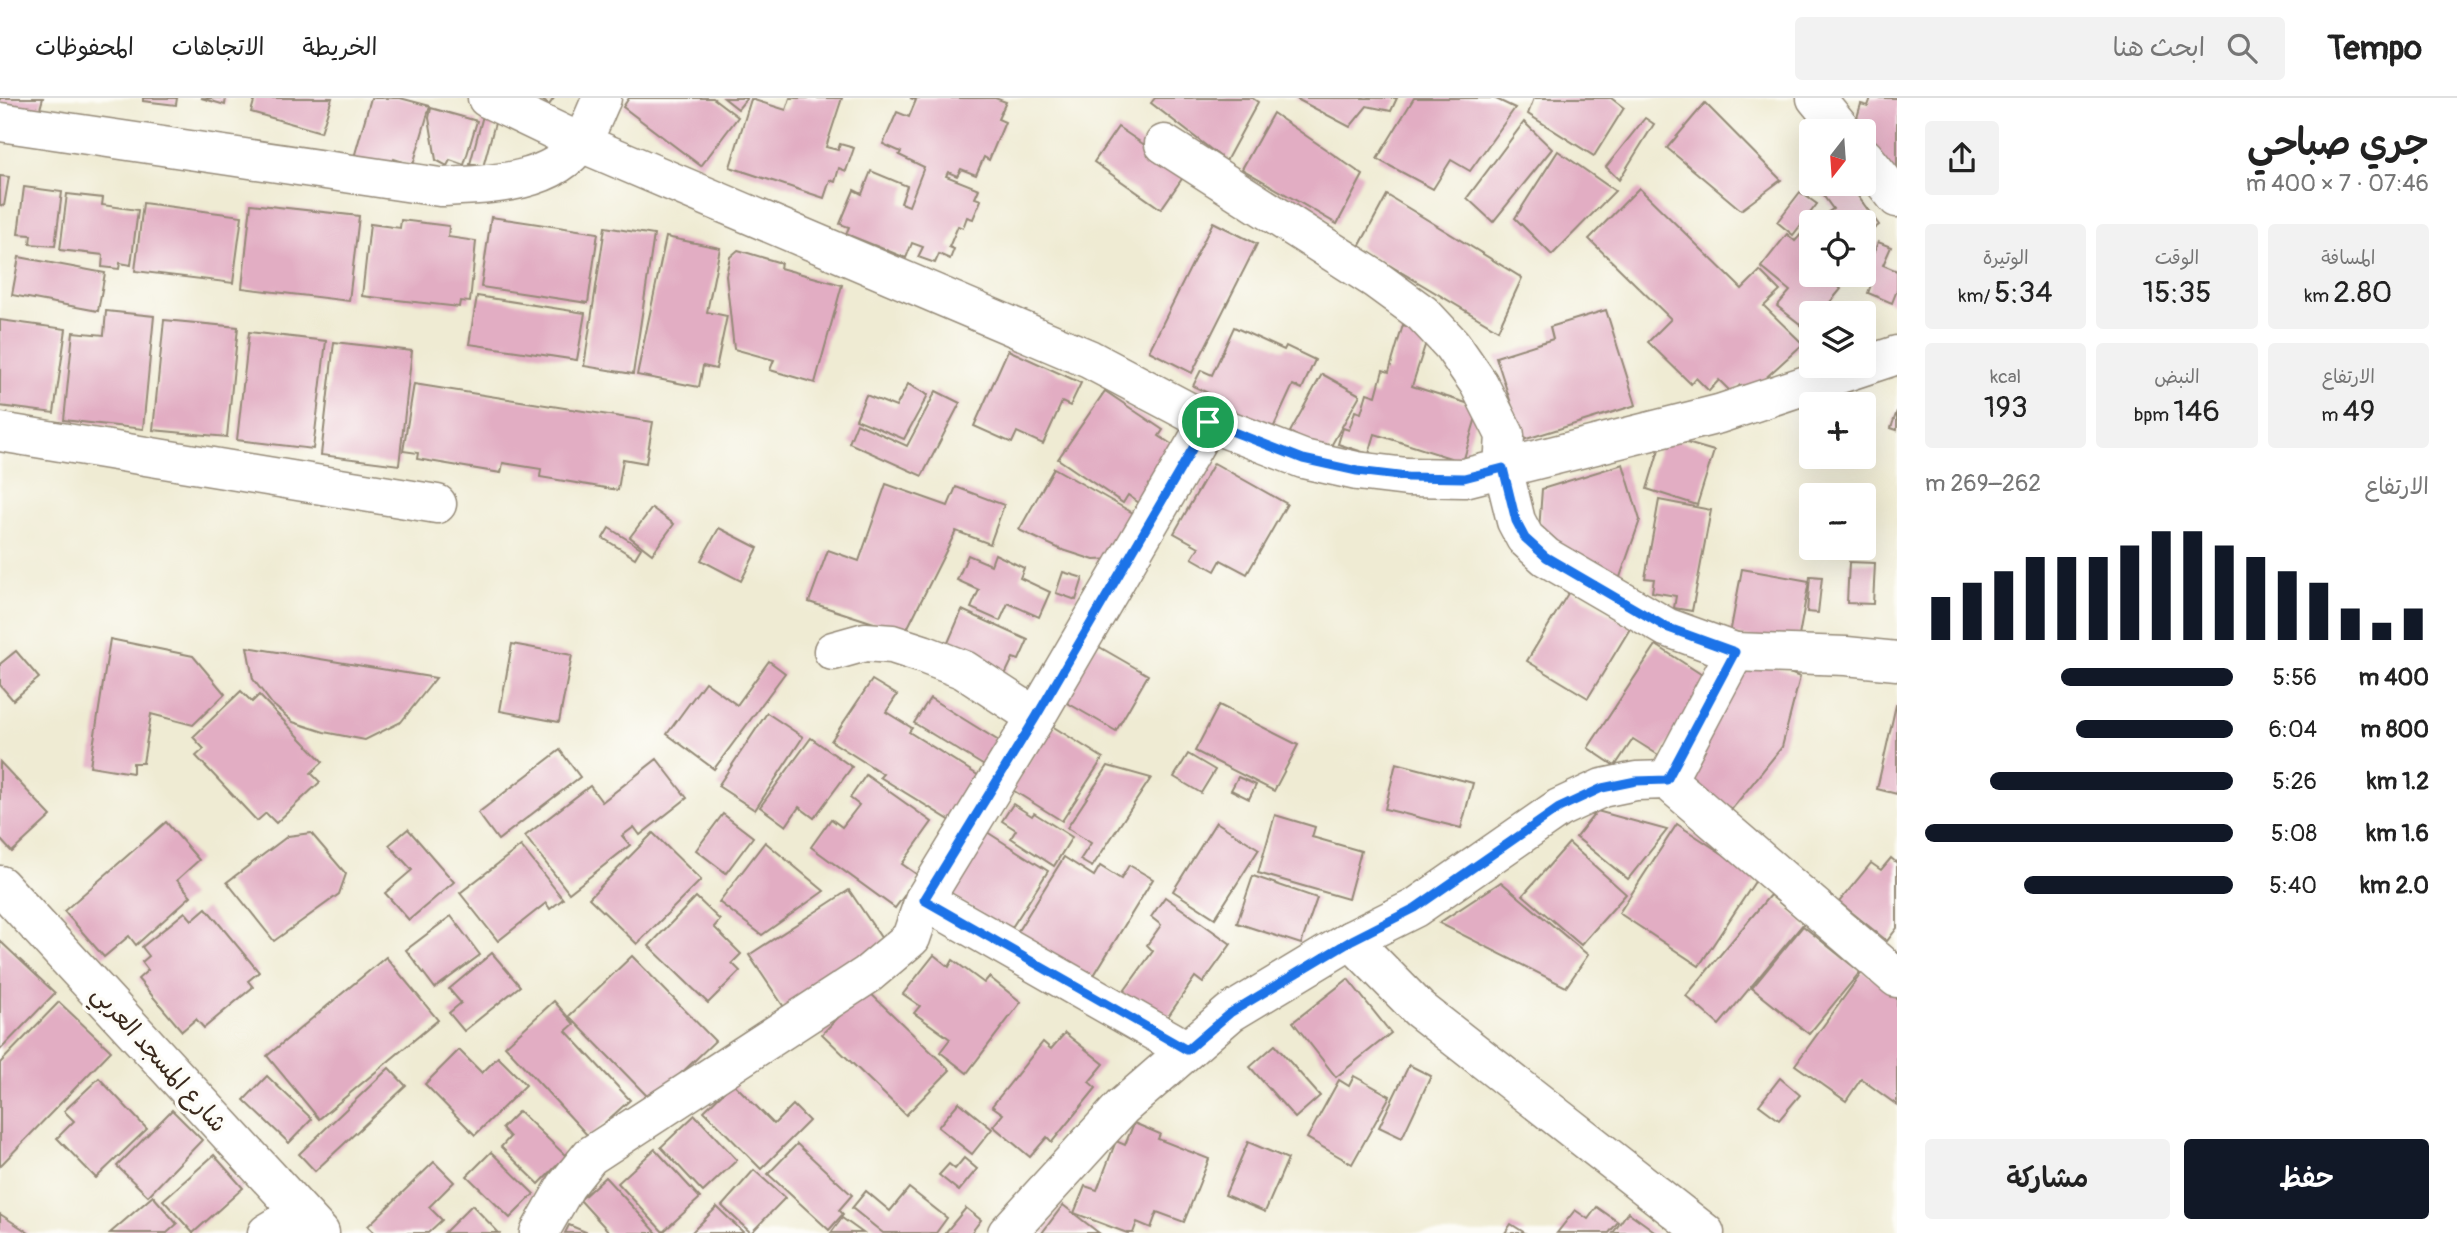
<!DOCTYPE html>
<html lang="ar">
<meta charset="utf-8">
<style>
body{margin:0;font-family:Pangolin,"Playpen Sans Arabic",sans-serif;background:#f2f2f2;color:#222;direction:rtl;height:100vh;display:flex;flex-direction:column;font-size:26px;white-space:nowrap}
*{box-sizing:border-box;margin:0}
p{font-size:23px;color:#767676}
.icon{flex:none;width:38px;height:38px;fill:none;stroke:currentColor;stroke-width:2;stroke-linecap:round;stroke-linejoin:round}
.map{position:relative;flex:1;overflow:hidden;direction:ltr}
.side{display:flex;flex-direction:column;background:#fff;width:560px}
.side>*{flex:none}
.needle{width:46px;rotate:197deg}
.fabs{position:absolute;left:1799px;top:21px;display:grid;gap:14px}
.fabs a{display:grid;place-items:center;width:77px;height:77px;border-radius:7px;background:#fff;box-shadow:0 7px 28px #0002;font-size:35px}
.pin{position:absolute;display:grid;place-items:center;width:60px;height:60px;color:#fff;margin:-30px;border:4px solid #fff;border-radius:50%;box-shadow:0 2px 7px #0007}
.round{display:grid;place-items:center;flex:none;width:74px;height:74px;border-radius:7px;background:#f2f2f2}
.overview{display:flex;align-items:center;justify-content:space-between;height:119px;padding:0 28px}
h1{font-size:38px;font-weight:600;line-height:52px}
.figures{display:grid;grid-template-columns:repeat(3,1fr);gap:10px;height:119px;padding:7px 28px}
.figures div{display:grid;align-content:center;border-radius:7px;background:#f2f2f2;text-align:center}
.figures b{font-size:30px;font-weight:600}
.figures small{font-size:19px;font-weight:400}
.figures p{font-size:19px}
.chart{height:196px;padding:14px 28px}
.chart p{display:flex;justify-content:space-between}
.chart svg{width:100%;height:126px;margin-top:7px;stroke:#111827;stroke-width:6}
.primary-button{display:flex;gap:14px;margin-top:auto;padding:14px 28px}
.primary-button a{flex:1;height:80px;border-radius:7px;background:#111827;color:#fff;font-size:28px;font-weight:600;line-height:80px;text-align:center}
.primary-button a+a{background:#f2f2f2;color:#222}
ul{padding:0 28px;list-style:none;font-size:23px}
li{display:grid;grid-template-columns:112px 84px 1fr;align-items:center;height:52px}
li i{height:18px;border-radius:9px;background:#111827}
header{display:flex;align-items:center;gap:42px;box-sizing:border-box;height:98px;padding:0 35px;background:#fff;border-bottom:2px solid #e0e0e0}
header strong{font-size:33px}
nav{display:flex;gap:38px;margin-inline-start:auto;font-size:24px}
.search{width:490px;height:63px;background:#f2f2f2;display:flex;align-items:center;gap:18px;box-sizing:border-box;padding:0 24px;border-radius:7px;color:#767676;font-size:26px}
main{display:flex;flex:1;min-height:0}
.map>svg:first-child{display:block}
.building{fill:#e2adc3}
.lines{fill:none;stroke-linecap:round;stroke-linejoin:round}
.minor-casing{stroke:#958a78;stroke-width:41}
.minor{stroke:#fff;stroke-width:38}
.route-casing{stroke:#fff;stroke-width:14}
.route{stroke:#1a73e8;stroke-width:9}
.labels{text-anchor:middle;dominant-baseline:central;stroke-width:7;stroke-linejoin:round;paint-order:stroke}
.street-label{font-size:24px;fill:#3b2a1e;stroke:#fdfcf7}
</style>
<header>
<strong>Tempo</strong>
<div class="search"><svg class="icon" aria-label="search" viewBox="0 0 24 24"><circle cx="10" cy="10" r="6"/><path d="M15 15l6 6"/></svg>ابحث هنا</div>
<nav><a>الخريطة</a><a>الاتجاهات</a><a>المحفوظات</a></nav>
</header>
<main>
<section class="side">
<div class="overview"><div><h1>جري صباحي</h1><p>07:46 · 7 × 400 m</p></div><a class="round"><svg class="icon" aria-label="share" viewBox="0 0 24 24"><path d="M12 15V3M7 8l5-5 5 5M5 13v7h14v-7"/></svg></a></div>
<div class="figures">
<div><p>المسافة</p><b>2.80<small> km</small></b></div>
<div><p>الوقت</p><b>15:35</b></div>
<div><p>الوتيرة</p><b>5:34<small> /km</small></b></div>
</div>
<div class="figures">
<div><p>الارتفاع</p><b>49<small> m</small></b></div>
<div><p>النبض</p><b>146<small> bpm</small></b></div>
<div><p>kcal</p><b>193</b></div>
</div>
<div class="chart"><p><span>الارتفاع</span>262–269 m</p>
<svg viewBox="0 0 160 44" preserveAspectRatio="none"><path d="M5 44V29M15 44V24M25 44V20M35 44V15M45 44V15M55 44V15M65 44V11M75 44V6M85 44V6M95 44V11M105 44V15M115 44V20M125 44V24M135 44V33M145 44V38M155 44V33"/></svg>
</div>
<ul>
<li><b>400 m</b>5:56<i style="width:56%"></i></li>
<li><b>800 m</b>6:04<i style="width:51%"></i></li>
<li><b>1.2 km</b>5:26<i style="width:79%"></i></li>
<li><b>1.6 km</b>5:08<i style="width:100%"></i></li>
<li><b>2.0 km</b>5:40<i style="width:68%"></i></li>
</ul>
<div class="primary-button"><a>حفظ</a><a>مشاركة</a></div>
</section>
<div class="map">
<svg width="1897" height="1135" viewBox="0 0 1897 1135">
<rect width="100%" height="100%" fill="#fdfcf7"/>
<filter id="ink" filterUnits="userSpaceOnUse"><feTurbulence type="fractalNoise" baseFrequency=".0143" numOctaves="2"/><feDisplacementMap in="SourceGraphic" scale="14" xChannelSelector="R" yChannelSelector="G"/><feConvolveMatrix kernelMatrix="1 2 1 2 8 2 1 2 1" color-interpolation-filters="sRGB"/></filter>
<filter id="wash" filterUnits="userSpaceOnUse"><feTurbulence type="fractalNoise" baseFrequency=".00686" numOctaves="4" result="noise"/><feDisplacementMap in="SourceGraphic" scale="28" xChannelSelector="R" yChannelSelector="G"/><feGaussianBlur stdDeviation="1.57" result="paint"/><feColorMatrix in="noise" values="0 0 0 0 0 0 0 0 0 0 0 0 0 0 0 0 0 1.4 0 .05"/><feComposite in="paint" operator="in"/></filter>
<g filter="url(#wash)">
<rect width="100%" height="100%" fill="#efebd3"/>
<g id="blocks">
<!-- building -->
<g class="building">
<path d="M0 0H43L39 14 0 5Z"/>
<path d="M143 0H177L176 7 143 3Z"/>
<path d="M201 0H226L225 7Z"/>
<path d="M255 0H332L321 34 251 14Z"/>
<path d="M371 0H400L430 8 413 67 394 61 390 74 353 63Z"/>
<path d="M540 0H554L549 7Z"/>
<path d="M629 0H713L738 19 701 68 623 9Z"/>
<path d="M724 0H747L738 11Z"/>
<path d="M790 0H842L826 49 838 52 840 46 854 50 846 73 839 70 835 84 830 82 824 100 730 69 751 1 786 12Z"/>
<path d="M910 0H995L1006 4 998 21 1005 24 989 62 984 59 976 77 961 71 957 78 948 74 946 78 979 91 975 100 981 102 973 121 967 119 963 130 958 128 949 149 954 151 950 161 939 156 935 165 918 159 923 149 912 145 906 160 846 136 849 129 840 126 854 92 862 96 871 73 907 88 901 105 909 108 924 69 899 57 901 54 883 46 897 14 909 19 916 2Z"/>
<path d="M1155 0H1252L1258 4 1226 63 1151 5Z"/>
<path d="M1295 0H1397L1391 13 1367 8 1350 29Z"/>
<path d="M1414 0H1494L1515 10 1470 73 1451 62 1433 91 1377 61Z"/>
<path d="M1534 0H1611L1624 10 1594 58 1528 16Z"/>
<path d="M1871 0H1897V88L1864 45V33H1856L1854 30 1861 6 1868 8Z"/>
<path d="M1705 5 1781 82 1741 112 1667 50Z"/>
<path d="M431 10 477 23 464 67 450 62 447 68 436 62 429 20Z"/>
<path d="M485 10 498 14 483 69 470 66Z"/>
<path d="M1273 15 1363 77 1337 126 1242 71Z"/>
<path d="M1645 20 1654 26 1619 82 1606 69Z"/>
<path d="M1524 24 1552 51 1493 124 1467 100Z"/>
<path d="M1118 29 1186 75 1161 111 1094 64Z"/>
<path d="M1558 53 1615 93 1552 157 1515 120Z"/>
<path d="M0 78 9 79 4 108 0 107Z"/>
<path d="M1831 86H1849L1879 127 1864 138V124H1827L1822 118 1833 111 1820 93Z"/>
<path d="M24 89 62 94 55 148 30 146 31 137 18 136Z"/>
<path d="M1639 90 1742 191 1760 173 1780 193 1764 208 1803 246 1750 294 1740 287 1732 295 1719 282 1709 293 1696 280 1691 286 1648 244 1671 221 1589 141Z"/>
<path d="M1800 94 1817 106 1793 137 1777 124Z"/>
<path d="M67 96 103 100 102 107 138 112 131 167 120 165 119 171 102 169 103 157 60 152Z"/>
<path d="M1387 97 1522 180 1498 232 1359 149Z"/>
<path d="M143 105 242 118 233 185 135 173Z"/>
<path d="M251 106 359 118 349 203 242 190Z"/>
<path d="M491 119 598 135 588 205 481 189Z"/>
<path d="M401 122 449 128 448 139 476 143 470 204 460 203 459 209 362 198 370 126 400 130Z"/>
<path d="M1213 124 1257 146 1192 275 1149 253Z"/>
<path d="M605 129 654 137 633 276 584 268Z"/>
<path d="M1804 133 1811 139V177H1844L1836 186 1841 191 1822 214 1814 207 1800 226 1777 208 1790 193 1761 169 1787 136 1795 143Z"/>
<path d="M666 139 720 150 707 214 727 218 716 271 703 268 699 289 637 277Z"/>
<path d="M1878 144 1891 149 1883 167 1897 173V192L1892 205 1868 195 1872 184 1855 177H1864V149L1874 154Z"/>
<path d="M738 152 781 165 780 170 842 187 815 285 770 272 774 262 734 251 726 177 730 159Z"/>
<path d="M19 159 105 175 98 213 12 197Z"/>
<path d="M477 198 585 215 577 262 469 246Z"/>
<path d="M1844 207 1850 215H1833Z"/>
<path d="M1606 212 1636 307 1523 342 1496 259 1553 241 1550 229Z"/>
<path d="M106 213 154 218 143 331 64 322 73 234 104 237Z"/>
<path d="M1811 218V241L1800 226Z"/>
<path d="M0 222 66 231 54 315 0 308Z"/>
<path d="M164 222 238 229 227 339 153 332Z"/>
<path d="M1403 227 1429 235 1412 288 1479 309 1463 364 1375 336 1369 356 1338 346 1343 330 1349 332 1355 313 1361 315 1367 295 1376 298 1383 272 1389 274Z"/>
<path d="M1234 229 1284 252 1286 248 1315 262 1302 291 1293 287 1270 337 1219 314 1225 303 1193 288 1201 272 1212 277Z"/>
<path d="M249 234 326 243 313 351 237 342Z"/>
<path d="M334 244 412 253 399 367 321 357Z"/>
<path d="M1008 252 1081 285 1070 308 1062 304 1043 346 1017 334 1012 345 974 328Z"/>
<path d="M1322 276 1360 297 1327 355 1290 334Z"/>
<path d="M414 286 653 324 646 365 623 361 618 392 540 379 541 371 503 365 501 375 417 361 418 355 403 353Z"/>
<path d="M908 286 928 297 904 341 856 321 866 297 896 309Z"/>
<path d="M936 293 960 305 922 378 849 345 857 325 907 348Z"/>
<path d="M1105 293 1163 332 1159 338 1179 351 1150 413 1128 397 1123 405 1058 361Z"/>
<path d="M1897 313V332L1891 330Z"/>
<path d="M1663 338 1714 353 1697 407 1647 391Z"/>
<path d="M1214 365 1287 406 1247 476 1221 462 1215 473 1192 460 1199 449 1174 435Z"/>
<path d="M1623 366 1640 422 1619 482 1538 447 1542 391Z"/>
<path d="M1054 370 1140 419 1116 461 1094 462 1060 451 1019 432Z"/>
<path d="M886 386 948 408 956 389 1004 407 990 446 956 433 905 535 809 504 828 452 859 463Z"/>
<path d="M1659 402 1711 412 1692 513 1674 510 1676 498 1652 494 1654 481 1645 480Z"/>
<path d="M652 410 674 426 652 456 630 439Z"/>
<path d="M609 430 641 450 635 460 603 440Z"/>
<path d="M719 430 758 450 741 483 701 462Z"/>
<path d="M995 456 1024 470 1020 480 1050 494 1039 519 1008 505 1000 523 971 510 979 492 957 482 968 457 991 467Z"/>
<path d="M1849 464 1875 465 1873 506 1847 505Z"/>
<path d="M1742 471 1809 483 1797 549 1730 536Z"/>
<path d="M1063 474 1083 480 1076 502 1056 495Z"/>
<path d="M1810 478 1822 479 1818 515 1807 514Z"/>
<path d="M1570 492 1631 529 1588 600 1527 563Z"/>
<path d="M962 512 1028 542 1019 562 1013 560 1003 581 944 554Z"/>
<path d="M110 541 193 558 225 596 193 627 151 616 143 665H133V675L90 668Z"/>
<path d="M512 546 572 557 559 624 500 613Z"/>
<path d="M1096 547 1148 577 1116 633 1064 603Z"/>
<path d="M1656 547 1710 582 1660 658 1633 641 1615 668 1588 650Z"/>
<path d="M247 549 436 580 401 624 365 642 324 634 293 624 272 606 253 581Z"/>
<path d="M16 553 39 580 13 602 0 587V566Z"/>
<path d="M1752 561 1800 579 1782 649 1732 711 1683 681Z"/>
<path d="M769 563 785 575 714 671 667 636 705 584 737 607Z"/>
<path d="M872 582 897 597 886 614 912 630 909 634 984 681 956 726 880 679 883 676 831 643Z"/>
<path d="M241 593 252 604 259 597 323 664 311 675 320 684 276 725 266 715 257 723 196 658 204 651 193 639Z"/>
<path d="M930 600 1002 645 986 669 914 625Z"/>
<path d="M1219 607 1298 647 1274 693 1195 653Z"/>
<path d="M1896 607H1897V696L1877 691Z"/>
<path d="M767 615 803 639 755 712 718 688Z"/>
<path d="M1052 628 1103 660 1062 723 1011 691Z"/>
<path d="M811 640 852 669 814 720 799 709 786 728 760 709Z"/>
<path d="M560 652 580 679 498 742 478 715Z"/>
<path d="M1188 656 1215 672 1201 695 1174 679Z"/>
<path d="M657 661 687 700 640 737 634 729 622 738 630 747 569 795 525 738 590 688 602 704Z"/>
<path d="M0 664 51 718 12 754 0 741Z"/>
<path d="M1396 665 1473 685 1461 730 1385 711Z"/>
<path d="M1108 668 1151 680 1092 769 1080 762 1091 745 1067 730Z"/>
<path d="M866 677 932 724 902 766 919 778 895 810 811 749 831 721 842 729 859 707 850 700Z"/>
<path d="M1238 679 1256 687 1249 701 1231 692Z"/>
<path d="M1013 706 1032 718 1034 715 1072 739 1054 768 1011 740 1016 732 1002 723Z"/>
<path d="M1597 713 1667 732 1628 781 1576 739Z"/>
<path d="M723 716 753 739 726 775 696 752Z"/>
<path d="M1275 717 1315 729 1312 739 1361 753 1348 801 1258 775Z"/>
<path d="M166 724 199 762 177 782 191 798 136 847 129 838 104 859 64 813Z"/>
<path d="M1216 724 1259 751 1215 820 1173 793Z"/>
<path d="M1677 726 1758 779 1699 868 1619 815Z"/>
<path d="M408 731 454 784 409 822 385 795 412 772 389 747Z"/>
<path d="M987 734 1048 773 1009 834 948 795Z"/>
<path d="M311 735 346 776 339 796 274 843 227 784 288 738Z"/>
<path d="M653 735 701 782 637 846 589 800Z"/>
<path d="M765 744 824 793 762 837 719 804Z"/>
<path d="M1569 745 1626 796 1581 847 1523 797Z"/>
<path d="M521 748 563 801 550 811 546 805 498 843 460 795Z"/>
<path d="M1064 759 1094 778 1100 768 1121 781 1129 767 1153 781 1091 882 1016 836Z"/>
<path d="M1891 760 1897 765V830L1887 843 1839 804 1871 765 1881 772Z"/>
<path d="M1253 778 1317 800 1301 846 1237 825Z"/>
<path d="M1501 784 1588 857 1566 889 1439 825Z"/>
<path d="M849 792 888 850 788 915 749 857Z"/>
<path d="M1770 797 1804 825 1719 927 1686 898Z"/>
<path d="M696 799 720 822 714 829 741 856 732 865 740 873 708 905 649 848Z"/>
<path d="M1165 799 1231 846 1203 885 1195 879 1163 926 1122 896 1153 853 1147 847 1161 827 1151 819Z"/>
<path d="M206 810 259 874 248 883 253 889 204 930 196 921 182 933 138 881 148 872 142 864 149 858 142 849 185 814 192 822Z"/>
<path d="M451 818 480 857 435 890 406 852Z"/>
<path d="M1803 828 1860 874 1809 936 1752 890Z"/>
<path d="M0 843 55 895 0 952Z"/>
<path d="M492 855 520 888 464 933 449 915 461 905 449 891Z"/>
<path d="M934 857 949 869 953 862 984 885 989 879 1021 904 967 975 940 954 950 941 914 915 920 908 903 896Z"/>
<path d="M632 858 715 943 652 1003 569 918Z"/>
<path d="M386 859 438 922 319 1021 267 958Z"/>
<path d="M1863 873 1897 897V1007L1861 981 1846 1003 1795 967Z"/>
<path d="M1348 881 1391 935 1336 979 1293 924Z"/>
<path d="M866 891 950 972 906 1017 822 936Z"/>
<path d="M554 903 574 926 566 933 630 1002 589 1039 505 948Z"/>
<path d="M59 904 111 953 0 1068V965Z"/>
<path d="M1065 935 1104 966 1089 984 1096 990 1052 1044 1047 1039 1030 1059 993 1028 1003 1016 992 1008 1043 944 1051 951Z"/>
<path d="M1275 947 1320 998 1295 1020 1250 969Z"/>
<path d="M459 952 482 975 498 959 526 987 475 1037 425 986Z"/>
<path d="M1409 967 1431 978 1402 1040 1379 1029Z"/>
<path d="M389 970 406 988 315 1073 299 1056Z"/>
<path d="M267 978 312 1021 289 1045 244 1002Z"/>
<path d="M1354 978 1390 998 1352 1066 1307 1040 1339 982 1349 988Z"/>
<path d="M99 980 147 1031 96 1080 57 1040 74 1023 64 1013Z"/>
<path d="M1780 980 1800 997 1779 1022 1759 1007Z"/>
<path d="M733 985 774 1026 793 1007 809 1023 761 1071 704 1013Z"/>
<path d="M959 1004 992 1031 972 1056 938 1029Z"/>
<path d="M172 1012 202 1042 148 1098 117 1068Z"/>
<path d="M519 1013 566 1058 539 1086 501 1049 510 1039 502 1030Z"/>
<path d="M695 1017 737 1062 703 1094 661 1049Z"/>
<path d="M1134 1025 1160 1036 1158 1041 1209 1061 1184 1124 1157 1114 1151 1130 1137 1124 1133 1135H1127L1074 1115 1085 1088 1097 1092 1116 1043 1125 1047Z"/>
<path d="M1248 1044 1288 1061 1265 1114 1225 1097Z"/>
<path d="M797 1046 852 1097 839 1112 843 1116 829 1132 768 1076Z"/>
<path d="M655 1051 700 1100 663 1134 618 1085Z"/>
<path d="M491 1054 534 1096 510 1120 467 1078Z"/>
<path d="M214 1057 243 1090 193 1135 163 1102Z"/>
<path d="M964 1060 977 1071 959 1093 939 1077 949 1066 955 1071Z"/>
<path d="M434 1064 454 1084 429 1109 442 1122 428 1135H375L368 1128Z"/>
<path d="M754 1072 785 1100 751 1135 722 1108Z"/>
<path d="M605 1079 657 1135H610L580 1102Z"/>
<path d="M909 1090 947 1120 936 1135H883L852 1110 866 1093 890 1113Z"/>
<path d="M153 1098 177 1126 167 1135H110Z"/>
<path d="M472 1107 499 1135H444Z"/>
<path d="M1063 1107 1099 1135H1042Z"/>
<path d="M717 1109 744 1135H691Z"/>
<path d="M1597 1109 1618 1124 1609 1135H1557L1575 1112 1588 1121Z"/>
<path d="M966 1110 981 1122 971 1135H945Z"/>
<path d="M1628 1114 1657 1135H1613Z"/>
<path d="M0 1116 29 1135H0Z"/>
<path d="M842 1120 863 1135H831Z"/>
<path d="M1511 1126 1525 1135H1505Z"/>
<path d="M569 1127 588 1135H565Z"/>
</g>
</g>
</g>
<g filter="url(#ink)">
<use href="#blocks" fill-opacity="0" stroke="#958a78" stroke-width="2"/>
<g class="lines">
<defs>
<g id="minor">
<path d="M487 0 581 45 1089 261 1208 324 1303 361 1357 373 1407 379 1464 380 1719 316 1897 257"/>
<path d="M1816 0 1843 33"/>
<path d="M0 24 440 89C486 87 552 87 581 44 590 31 595 14 602 0"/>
<path d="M1164 46 1375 181 1423 216 1452 247 1479 286 1505 337 1503 370 1516 423 1525 440 1546 459 1666 529 1735 554 1667 682"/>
<path d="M1864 59 1897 100"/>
<path d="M0 334 437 406"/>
<path d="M833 553 865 544 892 546 923 556 964 572 1036 619"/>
<path d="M1735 554 1846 558 1897 563"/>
<path d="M0 787 320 1135"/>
<path d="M924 802 1187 952"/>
<path d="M1351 842 1419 911 1705 1135"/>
<path d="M267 1135 300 1115"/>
<path d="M539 1135 566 1088 590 1058 867 877 911 840 924 802 1036 619 1208 324"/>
<path d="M1007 1135 1122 1009 1230 915 1351 842 1415 810 1559 710 1602 690 1636 683 1667 682 1897 880"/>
</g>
</defs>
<!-- minor casing -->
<use href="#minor" class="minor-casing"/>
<!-- minor -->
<use href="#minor" class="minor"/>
</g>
</g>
<g class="lines" filter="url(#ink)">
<defs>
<path id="route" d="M1208 324 1303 361 1357 373 1407 379 1464 380 1503 370 1516 423 1525 440 1546 459 1666 529 1735 554 1667 682 1636 683 1602 690 1559 710 1415 810 1352 842 1230 915 1187 952 924 802 1036 619Z"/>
</defs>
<!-- route casing -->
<use href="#route" class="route-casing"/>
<!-- route -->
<use href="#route" class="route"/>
</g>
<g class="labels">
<!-- street labels -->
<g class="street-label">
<text transform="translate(159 961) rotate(48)">شارع المسجد العربي</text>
</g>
</g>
</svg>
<div class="fabs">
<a><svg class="needle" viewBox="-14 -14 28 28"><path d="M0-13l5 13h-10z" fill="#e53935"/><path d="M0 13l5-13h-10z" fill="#767676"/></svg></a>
<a><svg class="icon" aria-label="locate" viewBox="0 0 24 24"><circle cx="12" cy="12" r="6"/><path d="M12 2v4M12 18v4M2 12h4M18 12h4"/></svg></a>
<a><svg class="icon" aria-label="layers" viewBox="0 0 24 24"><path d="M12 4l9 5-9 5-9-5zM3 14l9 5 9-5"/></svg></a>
<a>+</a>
<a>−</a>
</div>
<div class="pin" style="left:1208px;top:324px;background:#1e9e55"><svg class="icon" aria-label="arrive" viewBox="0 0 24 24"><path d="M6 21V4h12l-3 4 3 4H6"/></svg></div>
</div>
</main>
